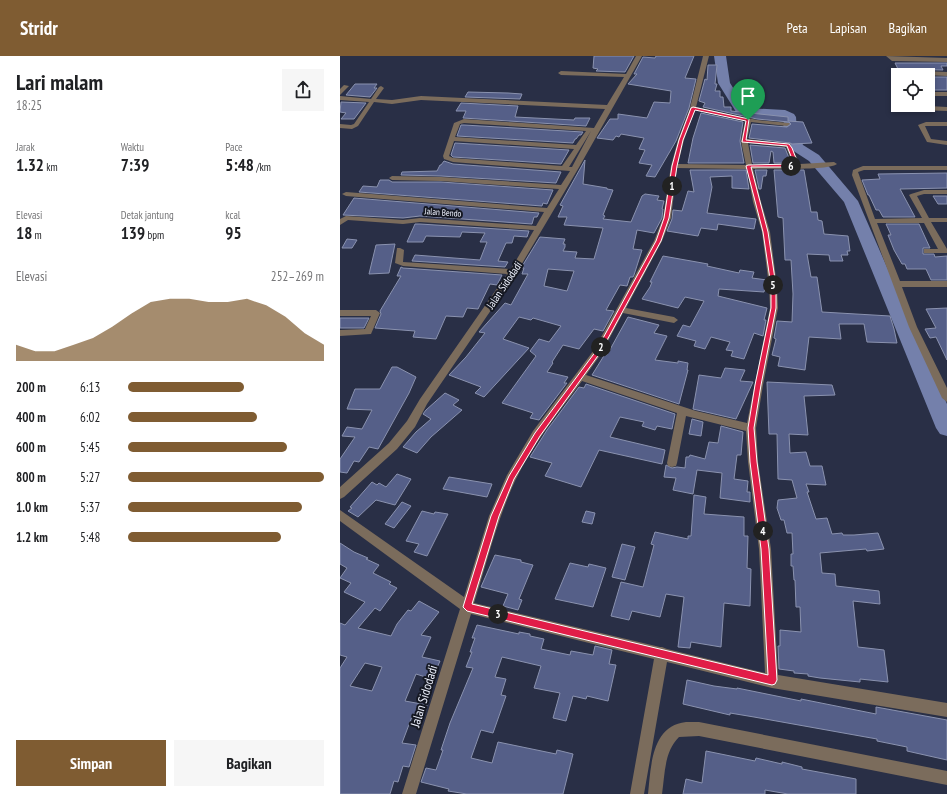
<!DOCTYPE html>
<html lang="id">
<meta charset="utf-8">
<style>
body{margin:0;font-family:"PT Sans Narrow",sans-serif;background:#f6f6f6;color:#202124;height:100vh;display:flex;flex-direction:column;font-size:15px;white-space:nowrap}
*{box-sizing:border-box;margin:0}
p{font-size:13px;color:#757577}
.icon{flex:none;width:22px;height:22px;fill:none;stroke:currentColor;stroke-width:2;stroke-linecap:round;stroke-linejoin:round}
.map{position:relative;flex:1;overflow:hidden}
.details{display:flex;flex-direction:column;background:#fff;width:340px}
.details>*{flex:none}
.buttons{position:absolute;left:551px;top:12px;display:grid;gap:8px}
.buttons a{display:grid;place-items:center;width:44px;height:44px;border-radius:0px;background:#fff;box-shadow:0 2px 6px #0003;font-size:20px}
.pin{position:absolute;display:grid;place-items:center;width:34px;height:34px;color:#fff;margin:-41px -17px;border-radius:50% 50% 50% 0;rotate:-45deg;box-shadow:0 0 4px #0007}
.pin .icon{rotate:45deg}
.km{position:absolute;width:20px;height:20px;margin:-10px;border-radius:50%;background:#222;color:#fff;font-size:11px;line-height:20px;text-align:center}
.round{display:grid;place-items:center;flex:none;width:42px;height:42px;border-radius:0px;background:#f6f6f6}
.summary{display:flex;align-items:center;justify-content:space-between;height:68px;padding:0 16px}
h1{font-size:22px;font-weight:800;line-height:30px}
.metrics{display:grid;grid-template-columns:repeat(3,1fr);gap:6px;height:68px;padding:4px 16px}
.metrics div{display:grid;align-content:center}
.metrics b{font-size:17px;font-weight:800}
.metrics small{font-size:11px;font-weight:400}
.metrics p{font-size:11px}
.chart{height:112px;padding:8px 16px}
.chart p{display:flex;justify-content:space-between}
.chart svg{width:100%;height:72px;margin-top:4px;fill:#7f5c32;opacity:.7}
.primary-button{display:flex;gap:8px;margin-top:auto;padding:8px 16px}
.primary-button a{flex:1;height:46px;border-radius:0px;background:#7f5c32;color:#fff;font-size:16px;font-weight:800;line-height:46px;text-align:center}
.primary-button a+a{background:#f6f6f6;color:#202124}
ul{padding:0 16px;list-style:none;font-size:13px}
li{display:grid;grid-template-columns:64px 48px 1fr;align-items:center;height:30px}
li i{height:10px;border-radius:5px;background:#7f5c32}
header{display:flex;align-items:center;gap:24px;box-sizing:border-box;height:56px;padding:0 20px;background:#7f5c32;color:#fff}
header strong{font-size:19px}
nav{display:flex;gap:22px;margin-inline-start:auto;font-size:14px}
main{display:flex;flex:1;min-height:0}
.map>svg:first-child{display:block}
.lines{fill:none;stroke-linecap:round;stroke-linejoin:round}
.river{fill:#7480ab;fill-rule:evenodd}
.building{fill:#555f88;stroke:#8a92af;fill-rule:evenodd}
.minor{fill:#7b6c5c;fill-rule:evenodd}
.route{fill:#e11d48;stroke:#fff;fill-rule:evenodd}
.labels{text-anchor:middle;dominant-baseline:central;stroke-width:4;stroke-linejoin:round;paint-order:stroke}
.far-street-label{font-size:9px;fill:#eef2fe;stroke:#151822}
.street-label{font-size:11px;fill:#eef2fe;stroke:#151822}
.near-street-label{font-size:13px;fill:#eef2fe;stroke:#151822}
</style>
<header>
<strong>Stridr</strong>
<nav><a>Peta</a><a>Lapisan</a><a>Bagikan</a></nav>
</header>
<main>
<section class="details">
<div class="summary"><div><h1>Lari malam</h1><p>18:25</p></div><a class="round"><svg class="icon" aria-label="share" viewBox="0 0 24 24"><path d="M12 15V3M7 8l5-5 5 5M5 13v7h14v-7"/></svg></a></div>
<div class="metrics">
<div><p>Jarak</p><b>1.32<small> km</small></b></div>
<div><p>Waktu</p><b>7:39</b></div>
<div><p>Pace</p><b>5:48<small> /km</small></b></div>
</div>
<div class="metrics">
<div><p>Elevasi</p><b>18<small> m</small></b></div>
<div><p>Detak jantung</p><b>139<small> bpm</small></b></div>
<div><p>kcal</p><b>95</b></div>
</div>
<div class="chart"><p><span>Elevasi</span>252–269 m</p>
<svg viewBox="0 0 160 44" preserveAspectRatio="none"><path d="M0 44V34L10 38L20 38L30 34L40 30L50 23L60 15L70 8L80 6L90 6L100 8L110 8L120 6L130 10L140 17L150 27L160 34V44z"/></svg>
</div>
<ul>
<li><b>200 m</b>6:13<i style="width:59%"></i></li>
<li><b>400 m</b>6:02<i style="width:66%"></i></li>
<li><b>600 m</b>5:45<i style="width:81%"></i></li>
<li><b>800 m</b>5:27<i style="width:100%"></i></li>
<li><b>1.0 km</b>5:37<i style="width:89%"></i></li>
<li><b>1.2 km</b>5:48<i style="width:78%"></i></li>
</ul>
<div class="primary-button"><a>Simpan</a><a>Bagikan</a></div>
</section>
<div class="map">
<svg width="607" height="738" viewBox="0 0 607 738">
<rect width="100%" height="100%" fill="#292f46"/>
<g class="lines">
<!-- river -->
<path class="river" d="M374 0H386L390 27 406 52 445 54 454 58 456 61 457 75 463 89 479 99 518 145 607 348V380L600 378 596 372 504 146 469 105 452 94 443 75 444 63 398 59 378 27Z"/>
</g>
<!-- building -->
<g class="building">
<path d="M254 0H294L285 16 256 15 258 13 253 12Z"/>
<path d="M316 0H354L345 22 356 23 349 52 336 85 315 121 306 120 312 109 299 107 305 94 299 93 304 82 281 78 279 81 276 80 273 84 257 82 270 63H278V58L307 62 314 46 330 47 331 35 288 28 297 18H294L303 1 315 2Z"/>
<path d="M555 7H607V10H601L603 14 558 13Z"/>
<path d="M368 9H377L375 28H377L375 35H380V41H383L384 51H391V55L448 61V65L463 66 472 87 452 88 450 87 409 82 412 68 447 71 451 68 449 66 417 63 363 51 365 47 359 45 365 23 367 24Z"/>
<rect x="588" y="21" width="19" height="13"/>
<path d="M15 28H37L34 32H37L30 41 6 39Z"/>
<path d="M128 36 168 37 182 38 180 43 125 41Z"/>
<path d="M1 46 26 47 14 63H1L6 57 0 56Z"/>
<path d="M121 47 178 50 175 61 234 64 235 62H250L246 70 123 62 126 55H116Z"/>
<path d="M361 57 403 66 400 85 404 107H348L353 82Z"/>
<path d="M121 69H124L243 76 241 79H239L236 83H235L233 87 117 80Z"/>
<path d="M115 87 229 94 221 108 113 101 111 99Z"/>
<path d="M410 89 445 92 451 107H434L433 96 431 95 429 107H413Z"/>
<path d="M245 104 243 128 267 132V133L273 134 263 159 265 160 263 163 291 166 302 140 305 138 319 140 317 144 324 145 322 153H323L322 162 314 177 297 174 293 193 302 194 294 219 293 221H290L287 230 280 229 266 254 274 255 263 275 254 273 239 293 223 289 212 306 213 307 207 316 228 321 224 327H227L199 364 190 362 193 357 162 347 196 300 190 295 199 283 209 286 221 270 193 262 191 264 179 261 163 283 189 292 144 341 135 337 141 331 109 319 126 301 145 277 139 276 165 247 171 249 188 218H182L184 212H181L200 181 225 183 223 188H225V191L223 195 237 196 235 202 254 203 263 172 224 169 227 161H218L223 150 220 149ZM208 213 234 215 227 235 204 230Z"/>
<path d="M104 105 113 108 221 116 216 127 101 120 61 119 62 116 97 115 100 109H101Z"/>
<path d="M350 114H406L409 133 392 132V120L370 121 372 131 367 157 416 163 414 173 378 168 377 174 361 172 358 180 327 175 332 163 333 154 342 155 348 135 354 136Z"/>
<path d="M415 114H427L426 120H423L421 133H419Z"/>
<path d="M434 114H464L471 156H477L478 164 482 165 484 178 508 180 510 195H507L508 199H501L503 205H490L489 199 467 198 471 221H477L482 256 550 260 554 273 557 287 527 286 524 268H499L501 283 469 281 465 314 438 310 440 301 432 299 436 283 434 282 437 265 452 266 453 238 451 204H445L443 162 438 161Z"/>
<path d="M607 117V132L560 133 575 161H543L539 154H536L529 139H528L522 124 540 123 538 118Z"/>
<path d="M40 124H49L52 126H101L213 134 207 148 203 147 202 150 19 136 23 130 37 131Z"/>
<path d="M593 140H607V148H598Z"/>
<path d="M14 142 199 157 197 161H194L192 168 80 160 63 162 3 159Z"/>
<path d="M75 168H80L189 175 187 181 174 180 172 187H166L158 205 168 206 165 211 72 205 75 199 140 204 147 186H140L145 177 122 176 120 181 86 180 83 186H67Z"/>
<path d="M546 168H579L590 192H583V198H594L595 201 607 200V224H591L586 213H567L565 208H562L554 194 548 179H551Z"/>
<path d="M7 183 17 184 12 192H2Z"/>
<path d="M55 188 49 217 29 218 36 189Z"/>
<path d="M323 200 368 208 367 210 399 217 400 214 414 216 412 222 427 224 424 236 379 233 378 240 427 252 424 264H426L423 280 414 277 404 303 391 300 393 295 386 294 390 286 371 281 365 293 354 290 356 285 337 280 343 269 350 271 364 245 345 241 338 252 302 243 310 231 312 226H310Z"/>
<path d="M61 211 63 212 162 219 157 229 150 228 138 253 127 252 123 261 106 260 96 283 73 281 75 275 35 272 41 258 40 255 61 220H57Z"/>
<path d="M607 252V304L596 281 590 282 585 273 596 272 586 253Z"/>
<path d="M288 261 319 269 314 277 327 280 315 304 338 307V305L348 307 347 314H348L339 348 252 319 265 298 267 299Z"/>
<path d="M0 262H29L24 272H0Z"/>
<path d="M52 311H57L76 321 69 337 38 393 29 391 19 406 14 405 7 417 0 416V403L15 381 2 380 7 371 22 373 32 354 7 353 15 333H40Z"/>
<path d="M385 312 405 314 400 325 413 326 396 363 353 353 359 319 381 322Z"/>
<path d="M427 326 492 329 495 339 464 340 468 379 449 378 450 397 466 396 470 410H482L486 429 466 428 469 436H467L476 463 487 462 492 478 502 477 503 479H514L538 477 544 493 527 495 526 493 480 497 482 517 495 518 496 530 539 535 540 548 513 545 518 591 544 594 548 626 520 623V626L480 622 468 620V618L454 617V615L439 613 438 590H440V574L461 576 460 551H456L455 524H454L453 510H451V498H453L452 477H447L444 464H441L437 452 438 444 457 442 452 424 438 423 437 378H429Z"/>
<path d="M246 328 335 358 332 373 317 370 315 374 302 370 304 366 280 361 270 381 325 394 322 408 259 394 241 431 205 420 212 407 190 401 207 374 239 331 244 332Z"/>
<path d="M105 337 119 344 113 349 122 354 91 381 77 397 63 391 76 376 91 363 83 358 86 354Z"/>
<path d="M352 363 363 366 361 380 349 378Z"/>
<path d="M381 370 403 376 401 399H397L394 423 408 425 407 436H410V446L380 442 382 417 357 414 353 438 333 434 336 422 324 421 326 409 332 412 337 411 345 412 346 401H349L350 399 365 403 369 386 378 387Z"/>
<path d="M57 418 71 423 55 449 36 444 18 461 8 455 12 452 10 451 32 426 37 429 39 427 46 431Z"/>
<path d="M109 421 152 428 147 441 103 433Z"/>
<path d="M354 439 366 441 364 458 404 461V480H408L407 512 411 513 410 550 384 547 381 591 351 586 350 592 338 591 344 541 326 538 320 561 292 555 289 564 271 560 281 526 303 531 314 489 311 488 315 476 348 483V480H351Z"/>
<path d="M62 446 71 450 54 472 45 468Z"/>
<path d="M82 455 94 458 95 456 108 458 87 500 74 496 79 488 66 485Z"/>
<path d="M246 455 255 457 252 468 242 466Z"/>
<path d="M0 487 14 496 28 502 26 503 39 509 33 517 51 526 49 528 57 532 40 555 35 552 18 572 51 580 57 568 68 554 71 555 79 545 99 556 81 579 91 581 82 601 100 605 92 623 76 618 65 645 87 649 84 659 73 658 62 687 76 689 69 711 63 710 58 726 54 725 50 738H0V612L7 601 0 599V567L5 569 25 546 4 536 11 527 0 522 7 512 0 508ZM25 607 42 611 32 635 10 630Z"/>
<path d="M282 488 295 491 285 524 272 521Z"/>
<path d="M155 499 181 504V506L193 509 179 543 182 544 178 554 163 550 168 538 141 531Z"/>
<path d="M230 507 248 511 249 508 266 512 253 551 215 543Z"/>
<path d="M137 569 179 578V576L190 578V580L204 583 201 593 230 599 231 595 253 599 255 590 272 594 269 608 276 609 268 645 247 640 246 643 233 640 226 665 213 662 220 637 194 632 201 610 162 601 155 621 166 623 161 639 166 640 153 677 141 674 131 702 152 707 158 686 216 698 217 694 233 698 223 738H127L108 735 109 733 81 726 86 712 96 714 103 694H101L110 667 133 612 126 611 132 596H130L135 582H132Z"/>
<path d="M347 624 374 630 397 633V632L461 645V643L536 658V651L607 664V704L567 695V691L537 685V683L414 661 390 657V659L343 648Z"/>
<path d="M366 695 415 705 416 702 442 708V706L462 711V713L516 723V738H448L425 734V738H343L346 723 362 727Z"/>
</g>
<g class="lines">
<!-- minor -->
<g class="minor">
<path d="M296 0H302L238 113 177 216 87 348 75 371 57 393 4 441 0 443V431L49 387 67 365 80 343 167 218 63 210 55 207 57 192H60L64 194 63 206 171 213 194 174 80 166 63 168 8 164 0 169V163L6 160 63 164 80 162 196 170 204 156 6 140 2 138 6 136 207 152 219 133 101 125 52 124 49 122 52 120 101 121 221 129 230 115 113 106 104 103 103 100 114 67 124 63 254 72 265 53 81 44 52 48 34 46 18 70 12 73 0 72V68L11 69 14 68 29 46 0 44V40L31 43 39 31 41 30 44 32 36 43 52 44 81 40 267 49 284 21 221 19 218 17 221 15 286 18ZM124 67 246 75 236 89 115 81 120 68ZM251 75 232 111H229ZM114 85 234 93 222 110 113 102 109 100Z"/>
<path d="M363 0H369L356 51 417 64 449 67 450 68 447 70 411 66 407 83 450 88 460 108 494 106 497 108C488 115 429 112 413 113L421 146 430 176 437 230 438 252 423 329 416 372 418 406 431 493 438 619 607 647V661L432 632 327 606 304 738H290L314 603 131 558 76 738H62L120 553 0 465V454L124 541 149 460 167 419 193 375 254 294 314 185 323 162 331 110 338 84 350 52ZM355 54 405 65 401 85 406 109 338 108 344 84ZM408 87 446 91 453 108 412 109ZM337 112 407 113 413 146 422 176 429 230 430 252 407 367 356 355 246 319 261 298 283 257 334 267 338 264 334 261 286 252 322 185 331 162ZM242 325 337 357 327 407 328 410 332 411 336 410 337 407 346 360 406 375 408 406 419 493 425 617 327 593 322 591H320L134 547C147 506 157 464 175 425 192 389 218 357 242 325Z"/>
<path d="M546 0 607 2V6L552 5Z"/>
<path d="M561 14 607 16V20L561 18 558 19V21L556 20V16Z"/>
<path d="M4 29 9 30 0 39V33Z"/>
<rect x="588" y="36" width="19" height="4"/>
<path d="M569 49 607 51V55L580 54Z"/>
<path d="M586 66H607V70H585L591 83 607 85V89L587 86 578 69Z"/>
<path d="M523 110H607V114H524L518 116 535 163 582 162 569 139 571 138 584 134H607V138H584L577 140 589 162H607V166H591L607 193V197H584V193H598L584 167H537L560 225H607V231H562L577 271 607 332V346L602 342 569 271 512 119 513 114Z"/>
<path d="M0 254H36L40 257 31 278 0 280V274L25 273 31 260H0Z"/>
<path d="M346 666H359L607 715V729L359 680 339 681C324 696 325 718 322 738H308C311 711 311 670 346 666Z"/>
</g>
</g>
<!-- route -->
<path class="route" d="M353 51 409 63 406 84 449 88 452 92 459 110 457 111H411L428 176 436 230V252L421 329 414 372 417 406 429 493 437 624 435 628 432 629 127 555 123 551 151 460 169 420 195 377 256 295 316 185 324 162 332 110 339 84 351 52ZM355 54 406 65 402 86 447 90 454 108 408 109 406 110 423 176 431 230V252L415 329 408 372 410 406 421 493 428 619 132 548 159 460 174 423 200 380 260 297 321 185 329 162 337 110 343 84Z"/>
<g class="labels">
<!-- far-street labels -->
<g class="far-street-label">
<text transform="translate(103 156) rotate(4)">Jalan Bendo</text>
</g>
<!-- street labels -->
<g class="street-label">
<text transform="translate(164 229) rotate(-56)">Jalan Sidodadi</text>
</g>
<!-- near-street labels -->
<g class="near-street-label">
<text transform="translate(84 640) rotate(-73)">Jalan Sidodadi</text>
</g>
</g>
</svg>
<div class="buttons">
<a><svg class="icon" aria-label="locate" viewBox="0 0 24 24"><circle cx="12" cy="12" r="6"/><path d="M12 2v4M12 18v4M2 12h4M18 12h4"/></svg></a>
</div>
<div class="pin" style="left:408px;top:64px;background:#1e9e55"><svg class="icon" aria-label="arrive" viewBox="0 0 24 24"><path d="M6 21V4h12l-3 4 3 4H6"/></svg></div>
<b class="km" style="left:332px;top:130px">1</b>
<b class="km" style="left:261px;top:291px">2</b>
<b class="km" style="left:158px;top:558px">3</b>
<b class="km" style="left:423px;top:475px">4</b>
<b class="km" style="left:433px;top:229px">5</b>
<b class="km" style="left:451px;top:110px">6</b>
</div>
</main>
